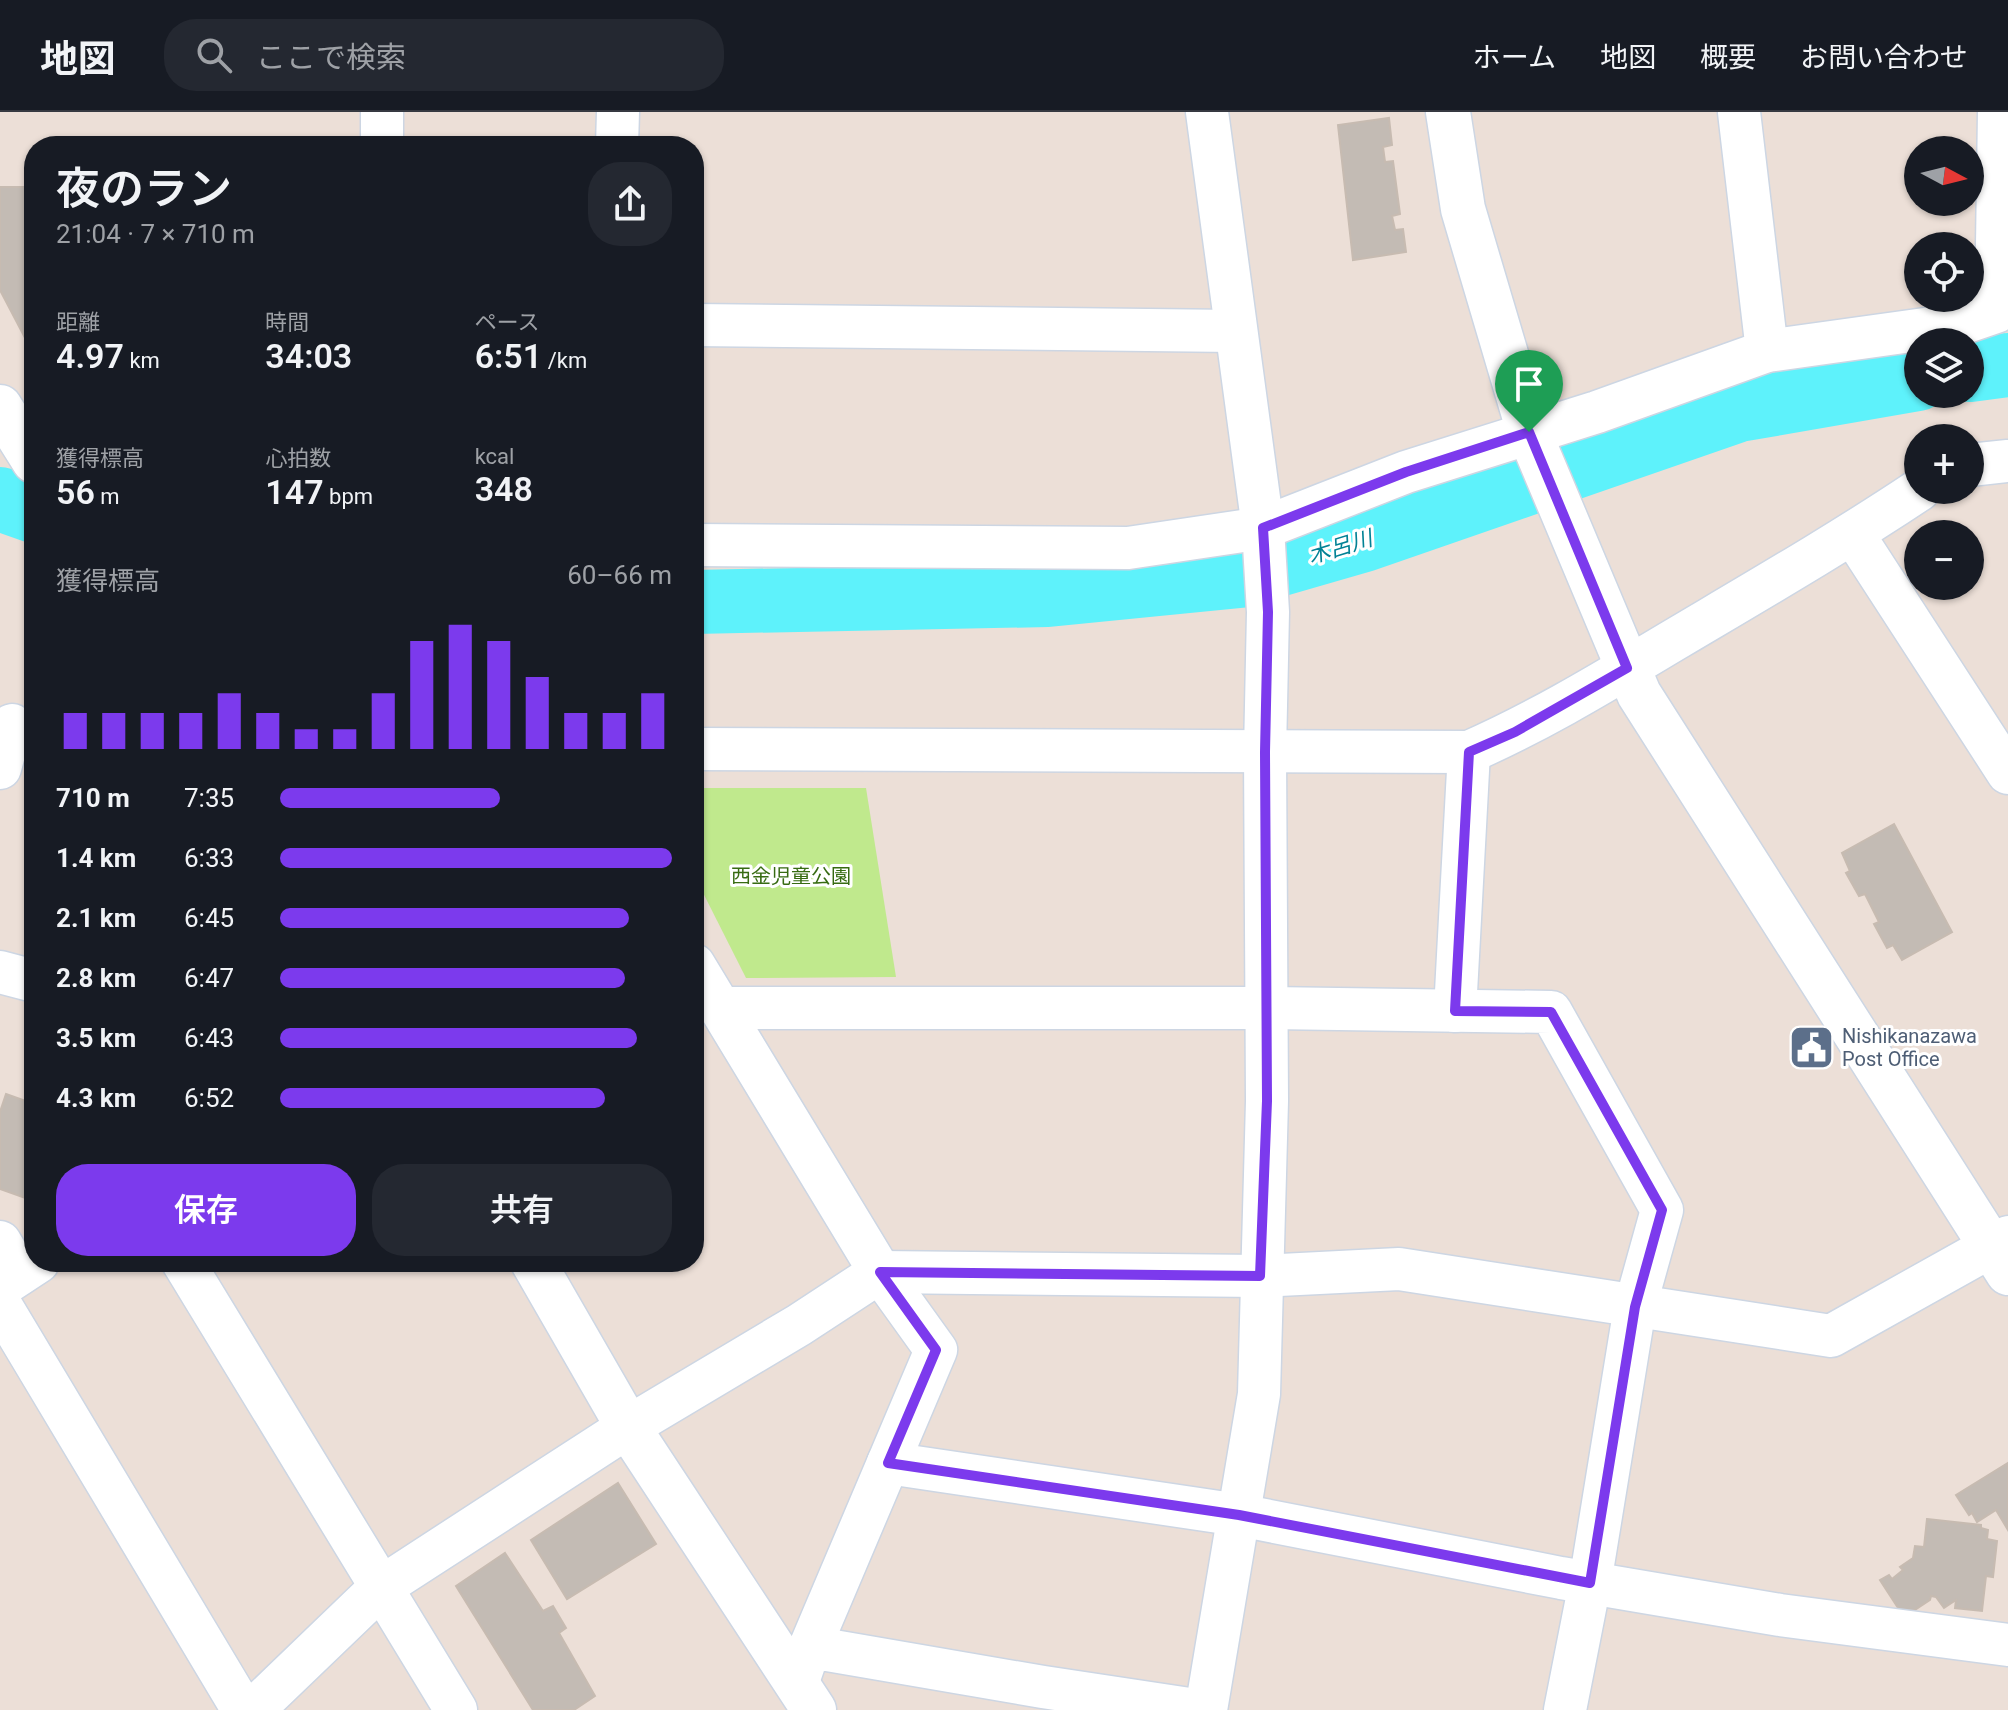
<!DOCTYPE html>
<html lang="ja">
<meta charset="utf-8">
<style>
body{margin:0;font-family:Roboto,"Noto Sans JP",sans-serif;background:#242831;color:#f1f3f6;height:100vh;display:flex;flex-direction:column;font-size:30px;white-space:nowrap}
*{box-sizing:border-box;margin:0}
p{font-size:26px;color:#9ea1a6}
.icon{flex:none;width:44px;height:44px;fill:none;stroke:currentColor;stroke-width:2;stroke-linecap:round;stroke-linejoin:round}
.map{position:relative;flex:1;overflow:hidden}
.details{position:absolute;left:24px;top:24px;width:680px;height:1136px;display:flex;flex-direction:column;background:#171b24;border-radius:32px;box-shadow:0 2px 6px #0004}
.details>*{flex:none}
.needle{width:52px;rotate:97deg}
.fabs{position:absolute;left:1904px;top:24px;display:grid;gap:16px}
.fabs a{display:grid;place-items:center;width:80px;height:80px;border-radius:50%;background:#171b24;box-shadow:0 2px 6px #0004;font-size:40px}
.pin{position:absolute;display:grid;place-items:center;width:68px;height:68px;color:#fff;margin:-82px -34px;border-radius:50% 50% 50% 0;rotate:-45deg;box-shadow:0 0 8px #0007}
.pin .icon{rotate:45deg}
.round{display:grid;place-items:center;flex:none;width:84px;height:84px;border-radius:32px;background:#242831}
.summary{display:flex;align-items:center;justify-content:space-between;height:136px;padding:0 32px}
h1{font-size:44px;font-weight:600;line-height:60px}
.figures{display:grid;grid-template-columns:repeat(3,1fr);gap:12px;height:136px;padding:8px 32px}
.figures div{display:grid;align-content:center}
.figures b{font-size:34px;font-weight:600}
.figures small{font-size:22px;font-weight:400}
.figures p{font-size:22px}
.chart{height:224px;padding:16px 32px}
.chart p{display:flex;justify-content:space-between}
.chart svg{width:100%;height:144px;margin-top:8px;stroke:#7c3aed;stroke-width:6}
.action{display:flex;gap:16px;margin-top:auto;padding:16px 32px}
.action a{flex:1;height:92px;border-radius:32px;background:#7c3aed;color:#fff;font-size:32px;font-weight:600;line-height:92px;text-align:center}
.action a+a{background:#242831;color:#f1f3f6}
ul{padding:0 32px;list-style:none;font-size:26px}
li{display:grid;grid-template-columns:128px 96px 1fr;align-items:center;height:60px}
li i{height:20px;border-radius:10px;background:#7c3aed}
header{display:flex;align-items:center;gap:48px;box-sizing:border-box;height:112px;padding:0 40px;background:#171b24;border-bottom:2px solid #363941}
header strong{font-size:38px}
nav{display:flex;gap:44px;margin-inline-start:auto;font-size:28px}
.search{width:560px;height:72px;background:#242831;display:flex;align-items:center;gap:20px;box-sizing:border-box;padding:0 28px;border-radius:32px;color:#9ea1a6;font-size:30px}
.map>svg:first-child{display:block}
.green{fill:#c0e98d}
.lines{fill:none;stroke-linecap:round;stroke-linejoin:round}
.river{stroke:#5ef2fb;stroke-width:64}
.building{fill:#c3bbb4;stroke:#c7bbb1;stroke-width:2}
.minor-casing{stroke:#cdd6e3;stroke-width:45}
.tertiary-casing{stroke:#cdd6e3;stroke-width:47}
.minor{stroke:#fff;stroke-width:42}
.tertiary{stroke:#fff;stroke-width:44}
.route-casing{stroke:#fff;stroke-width:16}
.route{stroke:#7c3aed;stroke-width:10}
.labels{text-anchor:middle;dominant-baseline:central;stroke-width:6;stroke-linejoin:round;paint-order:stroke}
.park-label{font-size:20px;fill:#376b12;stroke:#fff}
.service-label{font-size:20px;fill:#4e5e75;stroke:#fff;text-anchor:start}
.water-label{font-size:22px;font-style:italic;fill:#028295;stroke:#fff}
</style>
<header>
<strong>地図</strong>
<div class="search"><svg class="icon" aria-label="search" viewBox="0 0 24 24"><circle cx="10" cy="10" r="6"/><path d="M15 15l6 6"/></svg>ここで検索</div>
<nav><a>ホーム</a><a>地図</a><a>概要</a><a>お問い合わせ</a></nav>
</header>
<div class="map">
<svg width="2008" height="1598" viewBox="0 0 2008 1598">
<rect width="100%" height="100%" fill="#ecdfd7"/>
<!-- green -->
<path class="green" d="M694 676H866L896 865 746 866 694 763Z"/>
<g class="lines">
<!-- river -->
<g class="river">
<path d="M1970 258 2008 253"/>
<path d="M0 387 34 399"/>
<path d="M694 490 1048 483 1240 464 1364 428 1739 298 1918 267"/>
</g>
</g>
<!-- building -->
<g class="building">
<path d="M1389 6 1392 33 1383 35 1385 50 1393 49 1400 102 1392 104 1395 118 1403 117 1406 140 1353 148 1338 13Z"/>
<path d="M0 75H34V243L0 178Z"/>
<path d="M1894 712 1952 820 1902 848 1893 833 1887 836 1874 812 1879 810 1865 782 1859 784 1846 761 1850 759 1842 741Z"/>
<path d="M6 982 34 992V1089L0 1077V1000Z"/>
<path d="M2008 1351V1418L1996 1398 1977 1410 1972 1401 1969 1403 1956 1383Z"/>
<path d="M618 1371 656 1432 567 1487 531 1428Z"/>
<path d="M1927 1407 1981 1413V1416L1988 1418 1987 1427 1997 1429 1993 1465 1986 1464 1982 1499 1955 1496 1956 1488 1944 1496 1936 1485 1931 1484 1930 1488 1904 1505 1880 1468 1889 1463 1892 1467 1903 1458 1900 1455 1913 1446 1915 1434 1924 1435Z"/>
<path d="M505 1441 543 1499 553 1494 566 1516 559 1521 595 1584 574 1598H533L456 1474Z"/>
</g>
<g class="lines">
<defs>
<g id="minor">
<path d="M382 0V34"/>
<path d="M1739 0 1767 239"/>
<path d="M617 34 618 0"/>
<path d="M694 213 1235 219"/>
<path d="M1970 353 2008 349"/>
<path d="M1853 422 2008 661"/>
<path d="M694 433 1128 436 1263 416 1406 360 1597 300 1767 239 1961 212 1996 200 1999 0"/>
<path d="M694 637 1469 640C1542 608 1610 566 1679 525 1760 477 1841 430 1919 378"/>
<path d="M0 656 12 613"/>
<path d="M694 853 880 1160 936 1238 810 1535"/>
<path d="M0 860 34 869"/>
<path d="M720 896H1266L1551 900 1662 1098 1635 1195 1590 1471 1565 1598"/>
<path d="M1455 899 1469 640"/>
<path d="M0 1130 19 1162"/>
<path d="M183 1150 456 1598"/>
<path d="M0 1175 38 1150"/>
<path d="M0 1192 243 1598"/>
<path d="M888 1351 1239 1403 1561 1466 1780 1503 2008 1533"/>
<path d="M801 1561 810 1535 1043 1575 1196 1598"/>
<path d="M253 1598 380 1476 628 1315 799 1213 880 1160 1260 1164 1399 1157 1831 1224 2008 1125"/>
<path d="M1206 1598 1259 1282 1267 989 1265 640 1268 500 1263 416 1207 0"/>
</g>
<g id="tertiary">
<path d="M1448 0 1463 97 1529 320 1639 582 2008 1161"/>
<path d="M0 295 34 349"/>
<path d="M533 1150 628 1315 814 1598"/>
</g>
</defs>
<!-- minor casing -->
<use href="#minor" class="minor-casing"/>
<!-- tertiary casing -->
<use href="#tertiary" class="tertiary-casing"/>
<!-- minor -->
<use href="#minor" class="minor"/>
<!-- tertiary -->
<use href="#tertiary" class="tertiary"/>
</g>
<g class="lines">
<defs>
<path id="route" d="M1529 320 1627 556 1515 620 1469 640 1455 899 1551 900 1662 1098 1635 1195 1590 1471 1239 1403 888 1351 936 1238 880 1160 1260 1164 1267 989 1265 640 1268 500 1263 416 1406 360Z"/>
</defs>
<!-- route casing -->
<use href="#route" class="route-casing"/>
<!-- route -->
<use href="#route" class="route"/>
</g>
<!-- icons -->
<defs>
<symbol id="civic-square" viewBox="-11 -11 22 22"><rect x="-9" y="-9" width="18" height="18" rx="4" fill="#5c6f8a" stroke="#fff"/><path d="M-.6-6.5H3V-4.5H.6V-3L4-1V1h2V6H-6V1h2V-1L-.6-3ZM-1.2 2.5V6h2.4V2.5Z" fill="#fff"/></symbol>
</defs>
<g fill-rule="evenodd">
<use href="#civic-square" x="1786" y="910" width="51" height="51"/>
</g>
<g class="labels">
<!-- park labels -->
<g class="park-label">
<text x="791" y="764">西金児童公園</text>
</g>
<!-- service labels -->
<g class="service-label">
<text x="1842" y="924">Nishikanazawa<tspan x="1842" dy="23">Post Office</tspan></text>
</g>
<!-- water labels -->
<g class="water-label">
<text transform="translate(1340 435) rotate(-17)">木呂川</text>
</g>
</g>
</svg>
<div class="fabs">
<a><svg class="needle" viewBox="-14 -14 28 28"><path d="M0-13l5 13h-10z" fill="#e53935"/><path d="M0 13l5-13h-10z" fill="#9ea1a6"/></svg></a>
<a><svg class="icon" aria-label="locate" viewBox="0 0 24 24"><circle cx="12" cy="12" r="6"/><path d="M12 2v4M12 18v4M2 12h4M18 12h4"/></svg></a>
<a><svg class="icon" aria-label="layers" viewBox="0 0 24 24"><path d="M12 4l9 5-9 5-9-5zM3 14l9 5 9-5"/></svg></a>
<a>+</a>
<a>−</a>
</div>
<div class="pin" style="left:1529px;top:320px;background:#1e9e55"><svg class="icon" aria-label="arrive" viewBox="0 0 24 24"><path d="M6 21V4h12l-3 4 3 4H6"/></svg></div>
<section class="details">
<div class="summary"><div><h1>夜のラン</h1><p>21:04 · 7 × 710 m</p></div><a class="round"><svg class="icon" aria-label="share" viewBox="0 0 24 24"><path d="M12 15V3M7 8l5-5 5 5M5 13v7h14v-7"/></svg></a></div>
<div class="figures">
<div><p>距離</p><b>4.97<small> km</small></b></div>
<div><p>時間</p><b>34:03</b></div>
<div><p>ペース</p><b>6:51<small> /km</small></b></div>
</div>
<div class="figures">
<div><p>獲得標高</p><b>56<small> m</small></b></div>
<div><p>心拍数</p><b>147<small> bpm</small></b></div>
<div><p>kcal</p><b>348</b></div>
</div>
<div class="chart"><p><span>獲得標高</span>60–66 m</p>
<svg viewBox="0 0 160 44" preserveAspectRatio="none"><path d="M5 44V33M15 44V33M25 44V33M35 44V33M45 44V27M55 44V33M65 44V38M75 44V38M85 44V27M95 44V11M105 44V6M115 44V11M125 44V22M135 44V33M145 44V33M155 44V27"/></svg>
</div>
<ul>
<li><b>710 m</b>7:35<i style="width:56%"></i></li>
<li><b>1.4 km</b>6:33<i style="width:100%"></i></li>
<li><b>2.1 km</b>6:45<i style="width:89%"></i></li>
<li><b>2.8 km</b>6:47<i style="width:88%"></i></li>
<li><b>3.5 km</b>6:43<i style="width:91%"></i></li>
<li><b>4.3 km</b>6:52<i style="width:83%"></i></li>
</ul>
<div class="action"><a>保存</a><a>共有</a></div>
</section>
</div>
